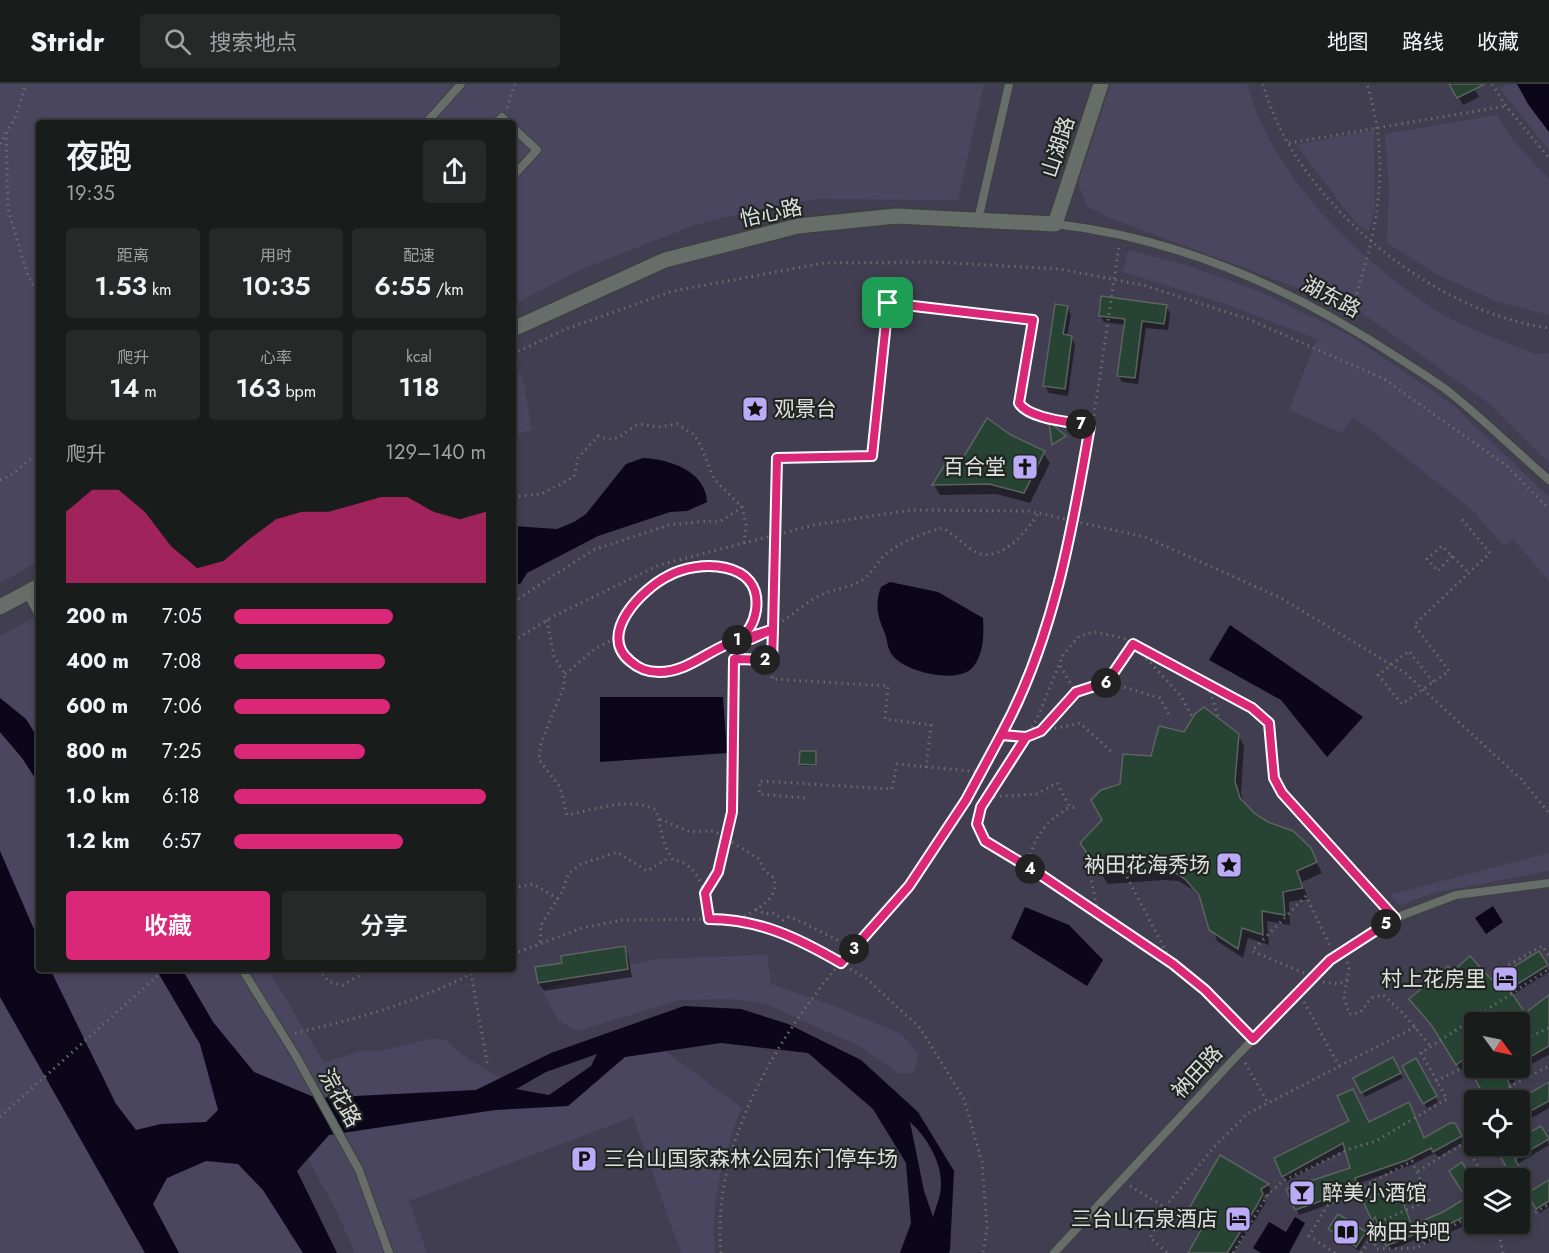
<!DOCTYPE html>
<html lang="zh">
<meta charset="utf-8">
<style>
body{margin:0;font-family:Jost,"Noto Sans SC",sans-serif;background:#252927;color:#f1f3f6;height:100vh;display:flex;flex-direction:column;font-size:22px;white-space:nowrap}
*{box-sizing:border-box;margin:0}
p{font-size:20px;color:#9fa1a2}
.icon{flex:none;width:33px;height:33px;fill:none;stroke:currentColor;stroke-width:2;stroke-linecap:round;stroke-linejoin:round}
.map{position:relative;flex:1;overflow:hidden}
.drawer{position:absolute;left:36px;top:36px;width:480px;height:852px;display:flex;flex-direction:column;background:#181c1a;border-radius:6px;box-shadow:0 3px 9px #0003,0 0 0 2px #363a39}
.drawer>*{flex:none}
.needle{width:39px;rotate:123deg}
.fabs{position:absolute;left:1464px;top:928px;display:grid;gap:12px}
.fabs a{display:grid;place-items:center;width:66px;height:66px;border-radius:6px;background:#181c1a;box-shadow:0 3px 9px #0003,0 0 0 2px #363a39;font-size:30px}
.pin{position:absolute;display:grid;place-items:center;width:51px;height:51px;color:#fff;margin:-26px;border-radius:12px;box-shadow:0 3px 9px #0006}
.km{position:absolute;width:30px;height:30px;margin:-15px;border-radius:50%;background:#222;color:#fff;font-size:16px;line-height:30px;text-align:center}
.round{display:grid;place-items:center;flex:none;width:63px;height:63px;border-radius:6px;background:#252927}
.summary{display:flex;align-items:center;justify-content:space-between;height:102px;padding:0 30px}
h1{font-size:33px;font-weight:600;line-height:45px}
.stats{display:grid;grid-template-columns:repeat(3,1fr);gap:9px;height:102px;padding:6px 30px}
.stats div{display:grid;align-content:center;border-radius:6px;background:#252927;text-align:center}
.stats b{font-size:26px;font-weight:600}
.stats small{font-size:16px;font-weight:400}
.stats p{font-size:16px}
.chart{height:168px;padding:12px 30px}
.chart p{display:flex;justify-content:space-between}
.chart svg{width:100%;height:108px;margin-top:6px;fill:#db2777;opacity:.7}
.action{display:flex;gap:12px;margin-top:auto;padding:12px 30px}
.action a{flex:1;height:69px;border-radius:6px;background:#db2777;color:#fff;font-size:24px;font-weight:600;line-height:69px;text-align:center}
.action a+a{background:#252927;color:#f1f3f6}
ul{padding:0 30px;list-style:none;font-size:20px}
li{display:grid;grid-template-columns:96px 72px 1fr;align-items:center;height:45px}
li i{height:15px;border-radius:8px;background:#db2777}
header{display:flex;align-items:center;gap:36px;box-sizing:border-box;height:84px;padding:0 30px;background:#181c1a;border-bottom:2px solid #363a39}
header strong{font-size:28px}
nav{display:flex;gap:33px;margin-inline-start:auto;font-size:21px}
.search{width:420px;height:54px;background:#252927;display:flex;align-items:center;gap:15px;box-sizing:border-box;padding:0 21px;border-radius:6px;color:#9fa1a2;font-size:22px}
.map>svg:first-child{display:block}
.green{fill:#423e51;fill-rule:evenodd}
.forest{fill:#4b4660}
.water{fill:#0b061a;fill-rule:evenodd}
.shadow{fill:#0007;fill-rule:evenodd}
.building{fill:#264333;stroke:#5d635f;stroke-width:1.5}
.lines{fill:none;stroke-linecap:round;stroke-linejoin:round}
.service-casing{stroke:#3d403e;stroke-width:10}
.minor-casing{stroke:#3d403e;stroke-width:18}
.path{stroke:#686c6a;stroke-width:3;stroke-dasharray:1.5 4.5;stroke-linecap:butt}
.service{stroke:#676d69;stroke-width:8}
.minor{stroke:#676d69;stroke-width:15}
.route-casing{stroke:#fff;stroke-width:12}
.route{stroke:#db2777;stroke-width:8}
.labels{text-anchor:middle;dominant-baseline:central;stroke-width:4.5;stroke-linejoin:round;paint-order:stroke}
.street-label{font-size:21px;fill:#dde0de;stroke:#202522}
.poi-label{font-size:21px;fill:#dde0de;stroke:#202522;text-anchor:start}
</style>
<header>
<strong>Stridr</strong>
<div class="search"><svg class="icon" aria-label="search" viewBox="0 0 24 24"><circle cx="10" cy="10" r="6"/><path d="M15 15l6 6"/></svg>搜索地点</div>
<nav><a>地图</a><a>路线</a><a>收藏</a></nav>
</header>
<div class="map">
<svg width="1549" height="1169" viewBox="0 0 1549 1169">
<rect width="100%" height="100%" fill="#202522"/>
<!-- green -->
<path class="green" d="M0 0H1549V1169H0ZM39 39H513V885H39ZM1474 939H1520V984H1474ZM1474 1017H1520V1062H1474ZM1474 1095H1520V1140H1474Z"/>
<!-- forest -->
<g class="forest">
<path d="M0 0H984L958 116 817 115 750 127 694 141 580 186 513 221V39H39V477L0 499Z"/>
<path d="M1104 0H1247C1273 94 1355 172 1434 225 1459 242 1506 258 1535 270L1549 269V379L1490 320 1359 227 1107 133 1087 122 1077 96Z"/>
<path d="M1507 0H1517L1528 20 1549 48V66L1500 5Z"/>
<path d="M1497 31 1512 55 1549 95V231L1496 217 1436 190 1387 159 1389 104 1385 50Z"/>
<path d="M1374 46 1375 121 1369 148 1356 139 1296 61Z"/>
<path d="M1128 166 1186 181 1258 207 1349 251 1453 321 1549 413V497L1513 455 1504 462 1471 425 1354 333 1341 349 1289 326 1317 255 1226 220 1123 188Z"/>
<path d="M517 285 523 295 532 346 513 351V287Z"/>
<path d="M39 531V656L26 635 0 614V552Z"/>
<path d="M0 648 22 674 39 700V857L0 767Z"/>
<path d="M1549 769V787L1437 808 1400 821 1389 811Z"/>
<path d="M767 871 771 900 837 923 901 950 919 970 913 989 899 990 859 962 764 919 729 915 680 916 577 947 558 936 541 905 654 875Z"/>
<path d="M50 885H156L200 960 218 1026 206 1038 161 1040 136 1046 116 1020Z"/>
<path d="M182 885H268L324 979 361 967H381L429 955H444L468 975 500 994 476 1006 316 1014 254 988 213 938Z"/>
<path d="M0 913 145 1169H0Z"/>
<path d="M665 967 742 1024C723 1068 710 1121 715 1169H681L633 1033 409 1117 427 1169H355L336 1126 308 1075 329 1051 495 1026 568 1022 625 973Z"/>
<path d="M206 1077 238 1080 263 1106 303 1169H179L153 1120 167 1094Z"/>
</g>
<!-- water -->
<g class="water">
<path d="M1517 0H1549V48L1528 20Z"/>
<path d="M643 374C669 375 706 387 707 418L687 427 670 428 598 452 527 489 521 499 513 503V442L557 445 574 438 586 430 626 380Z"/>
<path d="M890 498 938 508 983 534C984 550 984 570 973 583 958 601 906 588 893 572 886 563 888 556 884 547 877 532 875 518 881 503Z"/>
<path d="M1230 541 1363 633 1327 673 1281 616 1209 576Z"/>
<path d="M600 613H723L727 669 600 678Z"/>
<path d="M0 614 26 635 39 656V700L22 674 0 648Z"/>
<path d="M0 767 39 857V885H50L116 1020 136 1046 161 1040 206 1038 218 1026 200 960 156 885H182L213 938 254 988 316 1014 476 1006 551 969 684 922 741 925 788 940 861 976 918 1028 954 1087 950 1166 949 1169H900L911 1139 906 1079 873 1025 808 969 721 959 625 973 568 1022 495 1026 329 1051 297 1087 337 1169H303L263 1106 238 1080 206 1077 167 1094 153 1120 179 1169H145L0 913ZM597 970 591 982 549 1011 516 1005 546 988ZM910 1038C926 1052 942 1078 941 1101 941 1111 936 1123 933 1133L924 1107Z"/>
<path d="M1493 822 1503 838 1486 850 1475 834Z"/>
<path d="M1025 823 1069 841 1103 876 1087 902 1011 854Z"/>
<path d="M1295 1133 1305 1139 1289 1169H1261L1253 1164 1269 1138 1286 1148Z"/>
</g>
<!-- shadow -->
<g class="shadow">
<path d="M1451 0H1472L1479 13 1463 21Z"/>
<path d="M1166 222 1170 229 1168 246 1146 244 1138 300 1122 298 1118 291 1125 241 1104 238 1100 232Z"/>
<path d="M1067 223 1071 231 1067 252 1071 253 1075 260 1068 312 1049 309 1045 302Z"/>
<path d="M1010 352 1043 369 1050 379 1030 419 996 410 940 411 934 401 961 377Z"/>
<path d="M1185 649 1238 651 1244 662 1241 709 1244 720 1253 731 1316 777 1322 789 1302 798 1308 815 1289 818 1290 841 1267 837 1269 861 1248 854 1243 874 1217 857 1202 816 1193 806 1179 797 1163 796 1108 800 1088 770 1122 701Z"/>
<path d="M816 669V682H802L801 680Z"/>
<path d="M624 863 628 871 632 893 544 907 539 899 564 880Z"/>
<path d="M1539 869 1549 888 1511 912 1525 931 1549 913V972L1548 971 1511 991 1515 998 1509 1001 1517 1017H1489L1468 980 1461 986 1437 949 1414 921 1452 890 1492 898ZM1474 939H1520V984H1474Z"/>
<path d="M1393 975 1403 994 1365 1013 1355 995Z"/>
<path d="M1416 976 1438 1018 1427 1024 1404 982Z"/>
<path d="M1549 1000V1024L1530 1035 1519 1017Z"/>
<path d="M1453 1039 1464 1058 1438 1073 1435 1069 1411 1081 1357 1100 1360 1109 1299 1131 1288 1106 1352 1085 1346 1065 1286 1098 1276 1075 1369 1040 1424 1055Z"/>
<path d="M1541 1044 1549 1061 1516 1081 1531 1108 1549 1097V1123L1540 1129 1531 1113 1520 1120V1095H1505L1510 1086V1062H1520V1056Z"/>
<path d="M1221 1073 1268 1101 1272 1107 1263 1112 1266 1118 1259 1130 1233 1169H1193L1205 1142 1192 1135 1188 1128Z"/>
<path d="M1462 1080 1474 1101V1137L1426 1160 1422 1153 1444 1129 1467 1114Z"/>
<path d="M1411 1103 1416 1115 1403 1121 1417 1155 1390 1166 1378 1137 1376 1140 1365 1118Z"/>
<path d="M1330 1145 1365 1149 1367 1154 1359 1167 1333 1150Z"/>
</g>
<!-- building -->
<g class="building">
<path d="M1449 0H1485L1457 14Z"/>
<path d="M1101 212 1167 221 1164 240 1142 237 1135 294 1117 292 1125 235 1099 232Z"/>
<path d="M1055 220 1068 222 1063 250 1072 252 1065 305 1043 302Z"/>
<path d="M987 334 1011 351 1045 367 1024 409 989 400 932 401 949 374 961 376 966 369Z"/>
<path d="M1049 338 1066 352 1052 361Z"/>
<path d="M1204 623 1239 650 1235 697 1240 714 1254 729 1268 738 1293 747 1311 764 1317 778 1297 787 1303 804 1283 808 1285 831 1262 827 1263 851 1242 844 1238 865 1209 846 1199 811 1185 795 1172 787 1156 785 1101 790 1080 759 1102 736 1091 716 1101 706 1120 700 1123 670 1151 672 1159 642 1184 648 1195 630Z"/>
<path d="M800 667H816V681L799 680Z"/>
<path d="M625 862 628 885 538 899 535 883 562 879 561 872Z"/>
<path d="M1539 867 1548 881 1509 905 1525 929 1549 911V962L1520 979V939H1474V993L1489 984H1526L1507 995 1518 1017H1487L1464 975 1456 981 1432 942 1409 915 1448 882 1453 887 1470 872 1492 896Z"/>
<path d="M1393 973 1401 989 1361 1009 1353 994Z"/>
<path d="M1416 974 1437 1012 1423 1020 1402 982Z"/>
<path d="M1549 998V1017L1525 1030 1520 1015Z"/>
<path d="M1353 1005 1369 1038 1409 1018 1424 1054 1450 1039H1455L1462 1052 1433 1068 1431 1064 1407 1076 1355 1094 1358 1104 1295 1126 1286 1105 1350 1084 1343 1059 1282 1093 1274 1074 1349 1037 1337 1012Z"/>
<path d="M1541 1042 1549 1055 1515 1075 1527 1098 1520 1102V1095H1491L1508 1086 1497 1067 1507 1062H1520V1054Z"/>
<path d="M1220 1071 1269 1100 1261 1105 1263 1110 1256 1123 1227 1169H1188L1205 1139 1187 1128Z"/>
<path d="M1462 1078 1474 1098V1128L1421 1154 1415 1140 1443 1128 1466 1114 1449 1087Z"/>
<path d="M1549 1096V1117L1536 1125 1527 1109Z"/>
<path d="M1409 1097 1415 1110 1402 1116 1415 1150 1386 1162 1375 1133 1372 1137 1363 1117Z"/>
<path d="M1338 1130 1366 1148 1356 1163 1328 1145Z"/>
</g>
<g class="lines">
<defs>
<g id="service">
<path d="M426 39 461 0"/>
<path d="M496 39 502 33 508 39"/>
<path d="M513 44 537 66 513 92"/>
<path d="M978 136 1009 0"/>
<path d="M1055 140C1179 154 1297 207 1400 275 1418 287 1437 298 1453 311 1486 338 1517 368 1549 396"/>
<path d="M27 509 39 531"/>
<path d="M242 885 296 972 359 1086 389 1169"/>
<path d="M1054 1169 1232 977 1330 876 1395 834 1456 811 1549 799"/>
</g>
<g id="minor">
<path d="M513 245 665 176 798 142 896 132 1055 140 1101 0"/>
<path d="M0 523 39 502"/>
</g>
</defs>
<!-- service casing -->
<use href="#service" class="service-casing"/>
<!-- minor casing -->
<use href="#minor" class="minor-casing"/>
<!-- path -->
<g class="path">
<path d="M1263 0C1294 115 1432 229 1549 244"/>
<path d="M1492 0 1506 22 1549 74"/>
<path d="M507 24 515 0"/>
<path d="M6 48 8 125 28 192 39 211"/>
<path d="M1289 59 1506 22"/>
<path d="M0 60 16 32 26 0"/>
<path d="M1348 232C1355 218 1359 203 1363 188 1382 124 1387 65 1367 0"/>
<path d="M513 270 566 245 673 207 824 179 933 178 1059 185 1143 201 1248 235 1384 295 1507 382 1549 425"/>
<path d="M0 396C16 391 24 377 39 370"/>
<path d="M513 413 541 410 574 393 578 374 598 352C621 361 621 347 640 340L658 343 677 340 693 350 699 358 714 395 742 423 746 440 744 459"/>
<path d="M1452 472 1438 487 1427 475 1442 462 1469 489"/>
<path d="M513 518 593 466 669 441 707 437 719 438 742 423"/>
<path d="M547 536 554 573 565 590 564 602 541 659 539 676 560 703 567 731C594 726 631 712 656 726L665 762 673 776C698 778 709 813 709 835"/>
<path d="M739 556C771 553 791 527 819 512 832 505 849 504 862 496 873 489 878 476 887 469 901 458 925 448 942 444 955 450 966 464 978 469 1001 478 1028 447 1038 429"/>
<path d="M513 557 554 532 659 481 814 441 911 426 1029 427 1145 453 1281 514 1405 589 1521 695 1549 729"/>
<path d="M1060 582 1076 608"/>
<path d="M565 590 596 564 618 553C625 497 716 453 755 505L756 526 748 549C736 557 724 563 711 569 677 587 632 607 618 553"/>
<path d="M1107 598 1160 614 1169 631"/>
<path d="M1433 598 1409 567 1378 591 1402 620 1449 587 1414 541 1490 469 1460 433"/>
<path d="M1208 602 1218 632"/>
<path d="M1043 647 1080 639 1114 670"/>
<path d="M1001 651 1026 653 1042 647 1076 608 1107 598 1133 560 1181 612 1193 634"/>
<path d="M926 684 931 641 885 635 888 602 772 595 777 374 872 372 888 219 1033 235 1019 319C1028 335 1072 338 1090 342"/>
<path d="M988 713 1037 710 1057 699 1070 723 1078 724"/>
<path d="M805 714 759 710 760 697 892 705 897 680 981 688"/>
<path d="M660 735 690 748 714 747 759 775 764 786 774 794C779 817 756 825 739 835"/>
<path d="M1088 779 1098 829"/>
<path d="M1026 782C1036 752 1042 740 1070 723"/>
<path d="M1127 793 1172 879"/>
<path d="M513 804 533 800 558 815"/>
<path d="M705 809C744 746 733 648 734 575L772 576"/>
<path d="M756 825 765 830 774 829 783 836 789 833 798 836 853 864"/>
<path d="M540 858 541 841 562 808 569 789 581 780 617 768 647 787 670 773"/>
<path d="M513 870 582 844 622 836 739 835 803 857 867 895 920 944 964 1015 982 1078 987 1144 983 1169"/>
<path d="M1347 878 1349 885 1344 913 1349 930 1360 929 1371 914 1383 911 1403 929 1431 963"/>
<path d="M319 885 329 898 343 901 371 885"/>
<path d="M394 885H406"/>
<path d="M466 885 471 890 488 983"/>
<path d="M1304 889 1252 867 1306 812 1330 862"/>
<path d="M1493 890 1542 862 1549 872"/>
<path d="M1323 898 1339 900 1348 896"/>
<path d="M1304 918 1339 982"/>
<path d="M1247 948 1205 906 1173 880 985 757 977 740 981 723 1036 637 1063 571 1079 552 1095 548 1123 554 1252 624 1269 639 1274 694 1282 709 1388 826"/>
<path d="M295 949C359 935 423 916 481 885"/>
<path d="M1520 957 1549 944"/>
<path d="M1245 979 1268 1019"/>
<path d="M1436 997 1474 978"/>
<path d="M1482 1017 1549 982"/>
<path d="M1474 1021 1470 1023 1474 1030"/>
<path d="M0 1033 165 885"/>
<path d="M1464 1060 1486 1095"/>
<path d="M1418 1087 1474 1053"/>
<path d="M1130 1102 1165 1123 1150 1154 1168 1169"/>
<path d="M1165 1123 1215 1062 1247 1030 1415 943"/>
<path d="M1520 1138 1549 1120"/>
<path d="M1492 1140 1499 1150 1516 1140"/>
<path d="M1499 1150 1503 1169"/>
<path d="M721 1169C711 1062 775 957 841 878 863 853 887 830 908 804 920 790 929 773 939 757 963 720 987 682 1006 642 1077 499 1095 320 1119 162"/>
<path d="M1233 1169 1268 1110 1283 1097 1349 1065 1376 1057 1447 1015 1421 969 1549 885"/>
<path d="M1335 1169 1309 1152 1327 1122 1412 1077 1429 1116 1370 1142 1376 1165 1417 1164 1474 1129"/>
<path d="M1361 1169 1372 1153"/>
</g>
<!-- service -->
<use href="#service" class="service"/>
<!-- minor -->
<use href="#minor" class="minor"/>
</g>
<g class="lines">
<defs>
<path id="route" d="M888 219 872 372 777 374 773 545C761 550 751 552 739 556 711 563 690 588 659 588 647 588 639 585 630 577 597 550 642 505 668 492 698 475 763 476 756 526 754 539 749 547 738 556L751 555 773 545 772 576 734 575 732 728 718 788 705 809 709 835C759 835 798 854 841 879L909 802 966 716 1001 651 1026 653 981 723 977 740 985 757 1038 789 1173 880 1205 906 1253 955 1330 876 1395 834 1282 709 1274 694 1269 639 1252 624 1133 560 1107 598 1076 608 1041 647 1026 653 1001 651C1053 556 1072 448 1090 342 1072 338 1028 335 1019 319L1033 236 888 219"/>
</defs>
<!-- route casing -->
<use href="#route" class="route-casing"/>
<!-- route -->
<use href="#route" class="route"/>
</g>
<!-- icons -->
<defs>
<symbol id="sight-square" viewBox="-11 -11 22 22"><rect x="-9" y="-9" width="18" height="18" rx="4" fill="#bbaaf6" stroke="#202522"/><path d="M0-6L1.8-2.2L6-1.7L2.9 1.2L3.7 5.4L0 3.3L-3.7 5.4L-2.9 1.2L-6-1.7L-1.8-2.2Z" fill="#111"/></symbol>
<symbol id="church-square" viewBox="-11 -11 22 22"><rect x="-9" y="-9" width="18" height="18" rx="4" fill="#bbaaf6" stroke="#202522"/><path d="M-1.2-6h2.4v3.5h3.3v2.4h-3.3V6h-2.4V-.1h-3.3v-2.4h3.3Z" fill="#111"/></symbol>
<symbol id="hotel-square" viewBox="-11 -11 22 22"><rect x="-9" y="-9" width="18" height="18" rx="4" fill="#bbaaf6" stroke="#202522"/><path d="M-6-4.5h1.5V1H6V5H4.5V3h-9V5H-6ZM-4 0a1.8 1.8 0 1 1 3.6 0ZM.5 0V-2.5h3Q6-2.5 6 0Z" fill="#111"/></symbol>
<symbol id="parking-square" viewBox="-11 -11 22 22"><rect x="-9" y="-9" width="18" height="18" rx="4" fill="#bbaaf6" stroke="#202522"/><path d="M-3.5-5.5H1a3.5 3.5 0 0 1 0 7H-1V5.5H-3.5ZM-1-3.4V-.6H.8a1.4 1.4 0 0 0 0-2.8Z" fill="#111"/></symbol>
<symbol id="bar-square" viewBox="-11 -11 22 22"><rect x="-9" y="-9" width="18" height="18" rx="4" fill="#bbaaf6" stroke="#202522"/><path d="M-6-5H6L.8 .8V4.5H3.5V6h-7V4.5H-.8V.8Z" fill="#111"/></symbol>
<symbol id="library-square" viewBox="-11 -11 22 22"><rect x="-9" y="-9" width="18" height="18" rx="4" fill="#bbaaf6" stroke="#202522"/><path d="M-6-4Q-3-5.5-.7-3.5V5Q-3 3-6 4ZM6-4Q3-5.5 .7-3.5V5Q3 3 6 4Z" fill="#111"/></symbol>
</defs>
<g fill-rule="evenodd">
<use href="#sight-square" x="740" y="310" width="30" height="30"/>
<use href="#church-square" x="1010" y="368" width="30" height="30"/>
<use href="#sight-square" x="1214" y="766" width="30" height="30"/>
<use href="#hotel-square" x="1490" y="880" width="30" height="30"/>
<use href="#parking-square" x="569" y="1060" width="30" height="30"/>
<use href="#bar-square" x="1287" y="1094" width="30" height="30"/>
<use href="#hotel-square" x="1223" y="1120" width="30" height="30"/>
<use href="#library-square" x="1331" y="1133" width="30" height="30"/>
</g>
<g class="labels">
<!-- street labels -->
<g class="street-label">
<text transform="translate(1058 63) rotate(-72)">山湖路</text>
<text transform="translate(771 129) rotate(-12)">怡心路</text>
<text transform="translate(1331 213) rotate(28)">湖东路</text>
<text transform="translate(1197 988) rotate(-47)">衲田路</text>
<text transform="translate(340 1014) rotate(61)">浣花路</text>
</g>
<!-- poi labels -->
<g class="poi-label">
<text x="774" y="325">观景台</text>
<text x="1006" y="383" text-anchor="end">百合堂</text>
<text x="1210" y="781" text-anchor="end">衲田花海秀场</text>
<text x="1486" y="895" text-anchor="end">村上花房里</text>
<text x="604" y="1075">三台山国家森林公园东门停车场</text>
<text x="1322" y="1109">醉美小酒馆</text>
<text x="1218" y="1135" text-anchor="end">三台山石泉酒店</text>
<text x="1366" y="1148">衲田书吧</text>
</g>
</g>
</svg>
<div class="fabs">
<a><svg class="needle" viewBox="-14 -14 28 28"><path d="M0-13l5 13h-10z" fill="#e53935"/><path d="M0 13l5-13h-10z" fill="#9fa1a2"/></svg></a>
<a><svg class="icon" aria-label="locate" viewBox="0 0 24 24"><circle cx="12" cy="12" r="6"/><path d="M12 2v4M12 18v4M2 12h4M18 12h4"/></svg></a>
<a><svg class="icon" aria-label="layers" viewBox="0 0 24 24"><path d="M12 4l9 5-9 5-9-5zM3 14l9 5 9-5"/></svg></a>
</div>
<div class="pin" style="left:888px;top:219px;background:#1e9e55"><svg class="icon" aria-label="arrive" viewBox="0 0 24 24"><path d="M6 21V4h12l-3 4 3 4H6"/></svg></div>
<b class="km" style="left:737px;top:556px">1</b>
<b class="km" style="left:765px;top:576px">2</b>
<b class="km" style="left:854px;top:865px">3</b>
<b class="km" style="left:1030px;top:785px">4</b>
<b class="km" style="left:1386px;top:840px">5</b>
<b class="km" style="left:1106px;top:599px">6</b>
<b class="km" style="left:1081px;top:340px">7</b>
<section class="drawer">
<div class="summary"><div><h1>夜跑</h1><p>19:35</p></div><a class="round"><svg class="icon" aria-label="share" viewBox="0 0 24 24"><path d="M12 15V3M7 8l5-5 5 5M5 13v7h14v-7"/></svg></a></div>
<div class="stats">
<div><p>距离</p><b>1.53<small> km</small></b></div>
<div><p>用时</p><b>10:35</b></div>
<div><p>配速</p><b>6:55<small> /km</small></b></div>
</div>
<div class="stats">
<div><p>爬升</p><b>14<small> m</small></b></div>
<div><p>心率</p><b>163<small> bpm</small></b></div>
<div><p>kcal</p><b>118</b></div>
</div>
<div class="chart"><p><span>爬升</span>129–140 m</p>
<svg viewBox="0 0 160 44" preserveAspectRatio="none"><path d="M0 44V15L10 6L20 6L30 15L40 29L50 38L60 35L70 26L80 18L90 15L100 15L110 12L120 9L130 9L140 15L150 18L160 15V44z"/></svg>
</div>
<ul>
<li><b>200 m</b>7:05<i style="width:63%"></i></li>
<li><b>400 m</b>7:08<i style="width:60%"></i></li>
<li><b>600 m</b>7:06<i style="width:62%"></i></li>
<li><b>800 m</b>7:25<i style="width:52%"></i></li>
<li><b>1.0 km</b>6:18<i style="width:100%"></i></li>
<li><b>1.2 km</b>6:57<i style="width:67%"></i></li>
</ul>
<div class="action"><a>收藏</a><a>分享</a></div>
</section>
</div>
